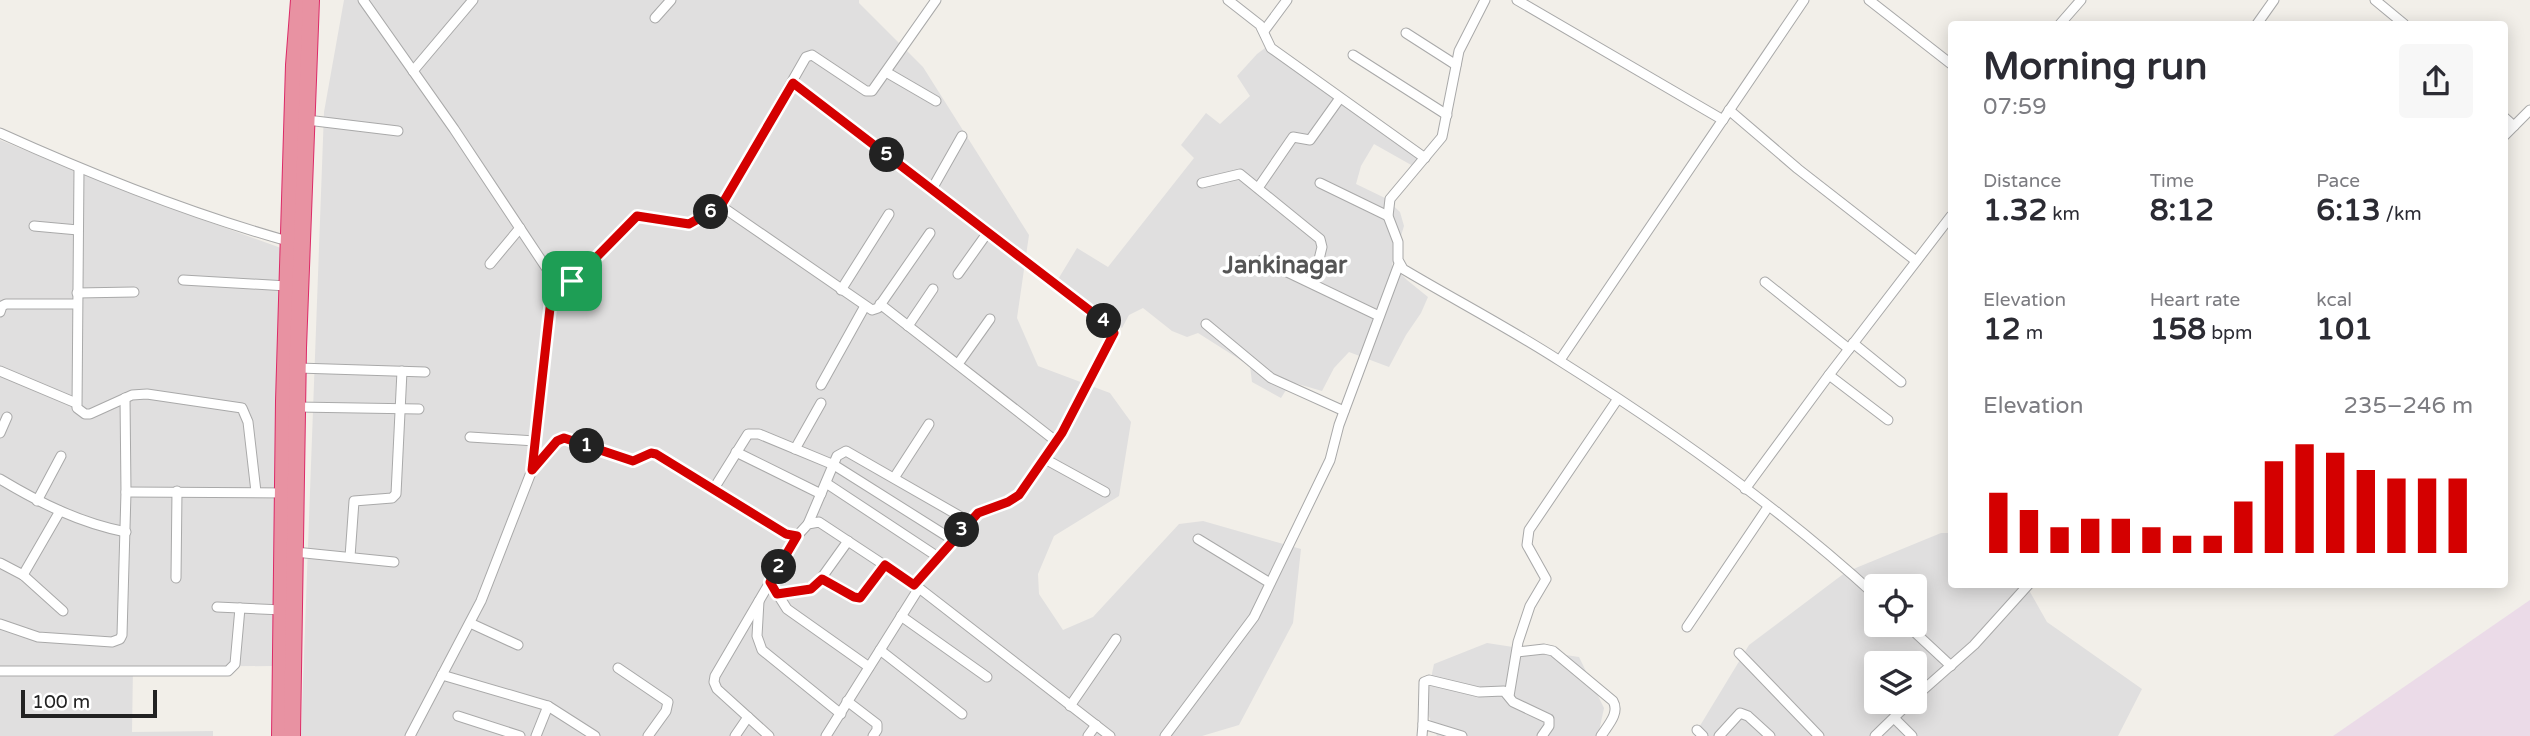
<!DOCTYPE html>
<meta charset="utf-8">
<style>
body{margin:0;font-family:"Varela Round",sans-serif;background:#f7f7f7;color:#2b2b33;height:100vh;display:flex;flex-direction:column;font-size:26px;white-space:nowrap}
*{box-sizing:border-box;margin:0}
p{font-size:23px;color:#7c7c81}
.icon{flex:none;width:38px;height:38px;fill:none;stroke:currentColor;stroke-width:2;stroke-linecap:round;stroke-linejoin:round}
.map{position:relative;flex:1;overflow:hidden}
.details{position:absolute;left:1948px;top:21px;width:560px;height:567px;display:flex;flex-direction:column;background:#fff;border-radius:7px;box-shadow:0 4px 18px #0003}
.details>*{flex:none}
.tools{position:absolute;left:1864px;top:574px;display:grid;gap:14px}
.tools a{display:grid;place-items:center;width:63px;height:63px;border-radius:7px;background:#fff;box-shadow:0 4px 18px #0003;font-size:35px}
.scale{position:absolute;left:21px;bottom:18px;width:136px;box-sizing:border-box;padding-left:7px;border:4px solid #222;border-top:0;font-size:19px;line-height:24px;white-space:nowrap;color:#222;-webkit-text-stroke:5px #fff;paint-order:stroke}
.pin{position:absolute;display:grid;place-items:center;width:60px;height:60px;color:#fff;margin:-30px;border-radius:14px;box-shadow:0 4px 10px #0006}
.km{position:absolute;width:35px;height:35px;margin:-18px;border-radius:50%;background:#222;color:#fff;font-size:19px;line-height:35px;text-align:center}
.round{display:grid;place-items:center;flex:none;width:74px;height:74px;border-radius:7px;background:#f7f7f7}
.summary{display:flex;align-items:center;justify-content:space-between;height:119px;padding:0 35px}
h1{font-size:38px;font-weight:700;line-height:52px}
.metrics{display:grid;grid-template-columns:repeat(3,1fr);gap:10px;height:119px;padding:7px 35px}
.metrics div{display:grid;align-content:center}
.metrics b{font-size:30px;font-weight:700}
.metrics small{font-size:19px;font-weight:400}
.metrics p{font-size:19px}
.chart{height:196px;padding:14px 35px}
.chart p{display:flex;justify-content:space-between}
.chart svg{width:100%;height:126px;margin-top:7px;stroke:#d40000;stroke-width:6}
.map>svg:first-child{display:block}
.residential{fill:#e0dfdf;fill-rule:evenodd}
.industrial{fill:#ebdbe8}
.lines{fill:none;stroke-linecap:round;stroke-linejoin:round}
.street-casing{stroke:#a9a9a9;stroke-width:11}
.highway-casing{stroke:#dc2a67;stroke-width:18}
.street{stroke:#fff;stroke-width:9}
.highway{stroke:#e892a2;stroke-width:16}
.route-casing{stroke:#fff;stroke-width:14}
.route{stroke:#d40000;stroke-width:9}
.labels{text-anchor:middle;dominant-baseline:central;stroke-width:7;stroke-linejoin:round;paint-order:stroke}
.quarter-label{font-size:24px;font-weight:bold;fill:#555;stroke:#fff}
</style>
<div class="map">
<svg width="2530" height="736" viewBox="0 0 2530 736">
<rect width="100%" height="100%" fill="#f2efe9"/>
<!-- residential -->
<g class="residential">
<path d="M344 0H859V3L923 67 1029 235 1017 318 1038 366 1110 393 1131 422 1119 496 1054 536 1038 574 1039 594 1063 630 1093 617 1179 524 1203 521 1301 549 1293 623 1239 725 1202 736H301L324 112Z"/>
<path d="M1273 47 1421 154 1413 166 1374 144 1361 166 1356 184 1385 198 1400 212 1404 226 1392 265 1407 280 1428 297 1421 313 1406 335 1389 367 1349 352 1334 368 1322 391 1291 382 1281 398 1252 382 1250 366 1198 333 1187 337 1172 331 1143 308 1129 315 1122 328 1057 281 1077 248 1108 267 1194 158 1181 145 1206 113 1220 124 1250 96 1237 76 1257 54 1265 48Z"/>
<path d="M0 140 132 194 281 248 272 666 133 667 132 732 213 731V736H0Z"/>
<path d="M1941 533H1951V584L2026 585 2047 622 2142 689 2118 736H1703L1698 729 1749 645 1846 572ZM1876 586H1914V625H1876ZM1876 663H1914V702H1876Z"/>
<path d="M1487 643 1579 657 1604 708 1598 736H1437L1425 707 1434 664Z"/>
</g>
<!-- industrial -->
<path class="industrial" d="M2530 600V736H2333Z"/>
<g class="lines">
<defs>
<g id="street">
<path d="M363 0 454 129 551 275 552 283 532 470 481 601 410 736"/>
<path d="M1228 0 1260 25 1271 48 1425 158"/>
<path d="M1485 0 1459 51 1442 137 1390 199 1388 216 1398 242V260L1403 269C1455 300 1509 328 1560 361 1670 430 1780 508 1876 596"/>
<path d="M1517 0 1723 120"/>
<path d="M1869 0 1951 64"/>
<path d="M2375 0 2404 24"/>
<path d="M655 18 671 0"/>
<path d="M2060 24 2081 0"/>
<path d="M2257 24 2274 0"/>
<path d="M1264 31 1287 0"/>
<path d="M1406 33 1456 65"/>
<path d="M1353 55 1447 115"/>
<path d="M413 71 473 0"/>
<path d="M886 72 936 101"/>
<path d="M793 83 1110 326 1114 333 1062 433 1019 494 1008 502 978 513 914 585"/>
<path d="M1729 110 1798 169 1916 261"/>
<path d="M2504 117 2514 126"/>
<path d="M307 120 398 131"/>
<path d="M0 133C95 176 191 214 291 242"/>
<path d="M2504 136 2530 110"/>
<path d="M79 169 77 408 85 414H90L132 395 147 394 242 408 248 422 256 492"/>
<path d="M1202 183 1240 174 1320 239 1322 247 1313 284"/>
<path d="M1320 183 1388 216"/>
<path d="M1258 188 1293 137 1310 140 1340 98"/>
<path d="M932 189 962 136"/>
<path d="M721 206 872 310 878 308 930 233"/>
<path d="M34 226 78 230"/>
<path d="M1262 260 1379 316"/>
<path d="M490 264 520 228"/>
<path d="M958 274 988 232"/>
<path d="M183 280 287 286"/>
<path d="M1765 282 1849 349"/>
<path d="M552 290 576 277 637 216 689 224 721 206 806 57 812 55 866 91H872L936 0"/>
<path d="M841 290 889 214"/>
<path d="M77 293 134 292"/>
<path d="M880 304 1057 442"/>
<path d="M0 312 2 306 6 304H77"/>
<path d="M1206 324 1271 378 1344 411"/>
<path d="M908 326 933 289"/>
<path d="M1853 343 1901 382"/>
<path d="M1560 360 1804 0"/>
<path d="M958 364 990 319"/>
<path d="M298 368 425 372"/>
<path d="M0 371 76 403"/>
<path d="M1829 375 1888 420"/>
<path d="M821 385 865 306"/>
<path d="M297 407 419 409"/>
<path d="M0 433 7 417"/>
<path d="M470 437 535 441"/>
<path d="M795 449 821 403"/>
<path d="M736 452 821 494"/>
<path d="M1045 459 1105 492"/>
<path d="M533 468 557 441 564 438 633 461 651 453 656 454 786 534 797 536 808 524 819 522 919 588 826 736"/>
<path d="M894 478 929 424"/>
<path d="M0 479C40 503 80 523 126 532"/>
<path d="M826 483 938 557"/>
<path d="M1745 489 1829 375 1951 216"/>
<path d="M713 490 748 434H759L834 465 953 540"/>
<path d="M126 492 287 493"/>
<path d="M37 501 61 456"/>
<path d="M808 524 837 456 846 451 970 522"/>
<path d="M1198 539 1270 583"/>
<path d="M295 552 394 562"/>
<path d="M350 557 354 501 392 498 396 494 402 371"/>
<path d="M0 563 23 575 63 611"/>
<path d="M23 575 60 511"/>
<path d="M176 578 177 491"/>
<path d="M822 579 854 597 860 598 885 565"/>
<path d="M770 582 787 609 869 667"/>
<path d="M919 588 1110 736"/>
<path d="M777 594 815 587 848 541"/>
<path d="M759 601 757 636 762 650 841 714"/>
<path d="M217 607 283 610"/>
<path d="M901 616 987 677"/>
<path d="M470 623 518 645"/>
<path d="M0 624 38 637 112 642 120 639 122 635 126 492 125 398"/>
<path d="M1907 625 1951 666"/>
<path d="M1687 627 1768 507"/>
<path d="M880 650 962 714"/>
<path d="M1517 652 1544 649 1553 651 1613 701C1620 713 1608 725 1601 736"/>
<path d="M1739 653 1819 736"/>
<path d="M618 668 668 702 666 711 648 736"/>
<path d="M0 671H228L235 664 240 608"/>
<path d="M442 675 548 706 595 736"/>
<path d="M1509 696 1518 642 1530 606 1546 579 1527 545 1529 530 1617 400"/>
<path d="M1914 698 1974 645 2029 584"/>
<path d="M847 701 877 724V730L873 736"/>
<path d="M1070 706 1116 639"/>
<path d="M458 716 520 736"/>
<path d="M1894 718 1912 736"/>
<path d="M1423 724 1424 682 1429 680 1479 692 1504 691 1513 702 1549 719V726L1542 736"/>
<path d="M1697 730 1703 736"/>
<path d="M536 736 548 706"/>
<path d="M735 736 748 717"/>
<path d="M769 736 717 689 714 682 715 676 797 536"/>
<path d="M1088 736 1096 725"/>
<path d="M1165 736 1254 617 1330 460 1339 425 1399 264"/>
<path d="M1422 736 1423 724 1462 736"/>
<path d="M1719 736 1740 713 1748 716 1770 736"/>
<path d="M1875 736 1910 702"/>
</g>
<g id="highway">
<path d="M280 736 284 401 294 65 299 0"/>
<path d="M292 736 298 348 311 0"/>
</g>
</defs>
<!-- street casing -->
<use href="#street" class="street-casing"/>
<!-- highway casing -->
<use href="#highway" class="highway-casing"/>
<!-- street -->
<use href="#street" class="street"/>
<!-- highway -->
<use href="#highway" class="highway"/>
</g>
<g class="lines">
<defs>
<path id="route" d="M793 83 1110 326 1114 333 1062 433 1019 495 1008 502 978 513 914 585 885 565 860 598 854 597 822 579 811 589 777 594 770 582 797 536 786 534 656 454 651 453 633 461 564 438 557 441 532 470 552 290 576 278 637 216 689 224 721 206Z"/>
</defs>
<!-- route casing -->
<use href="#route" class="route-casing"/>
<!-- route -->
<use href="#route" class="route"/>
</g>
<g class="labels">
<!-- quarter labels -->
<g class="quarter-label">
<text x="1285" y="265">Jankinagar</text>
</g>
</g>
</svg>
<div class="tools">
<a><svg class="icon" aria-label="locate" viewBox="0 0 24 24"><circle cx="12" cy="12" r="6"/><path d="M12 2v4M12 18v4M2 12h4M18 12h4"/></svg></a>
<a><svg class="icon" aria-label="layers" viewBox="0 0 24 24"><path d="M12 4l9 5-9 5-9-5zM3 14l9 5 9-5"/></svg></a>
</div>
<div class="scale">100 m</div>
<div class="pin" style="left:572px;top:281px;background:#1e9e55"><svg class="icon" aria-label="arrive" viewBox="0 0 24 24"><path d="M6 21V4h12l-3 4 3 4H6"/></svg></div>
<b class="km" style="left:587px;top:446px">1</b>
<b class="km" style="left:779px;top:567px">2</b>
<b class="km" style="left:962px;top:530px">3</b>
<b class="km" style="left:1104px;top:321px">4</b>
<b class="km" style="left:887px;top:155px">5</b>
<b class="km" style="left:711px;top:212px">6</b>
<section class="details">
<div class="summary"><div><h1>Morning run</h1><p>07:59</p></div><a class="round"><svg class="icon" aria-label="share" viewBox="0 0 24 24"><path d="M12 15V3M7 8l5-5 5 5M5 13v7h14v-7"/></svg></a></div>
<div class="metrics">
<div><p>Distance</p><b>1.32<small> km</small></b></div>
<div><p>Time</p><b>8:12</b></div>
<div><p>Pace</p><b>6:13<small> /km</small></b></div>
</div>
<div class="metrics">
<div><p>Elevation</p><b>12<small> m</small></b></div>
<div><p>Heart rate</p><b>158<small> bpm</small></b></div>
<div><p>kcal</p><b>101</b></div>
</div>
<div class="chart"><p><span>Elevation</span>235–246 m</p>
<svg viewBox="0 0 160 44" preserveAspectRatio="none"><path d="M5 44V23M15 44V29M25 44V35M35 44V32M45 44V32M55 44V35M65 44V38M75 44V38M85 44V26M95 44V12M105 44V6M115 44V9M125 44V15M135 44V18M145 44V18M155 44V18"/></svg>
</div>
</section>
</div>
